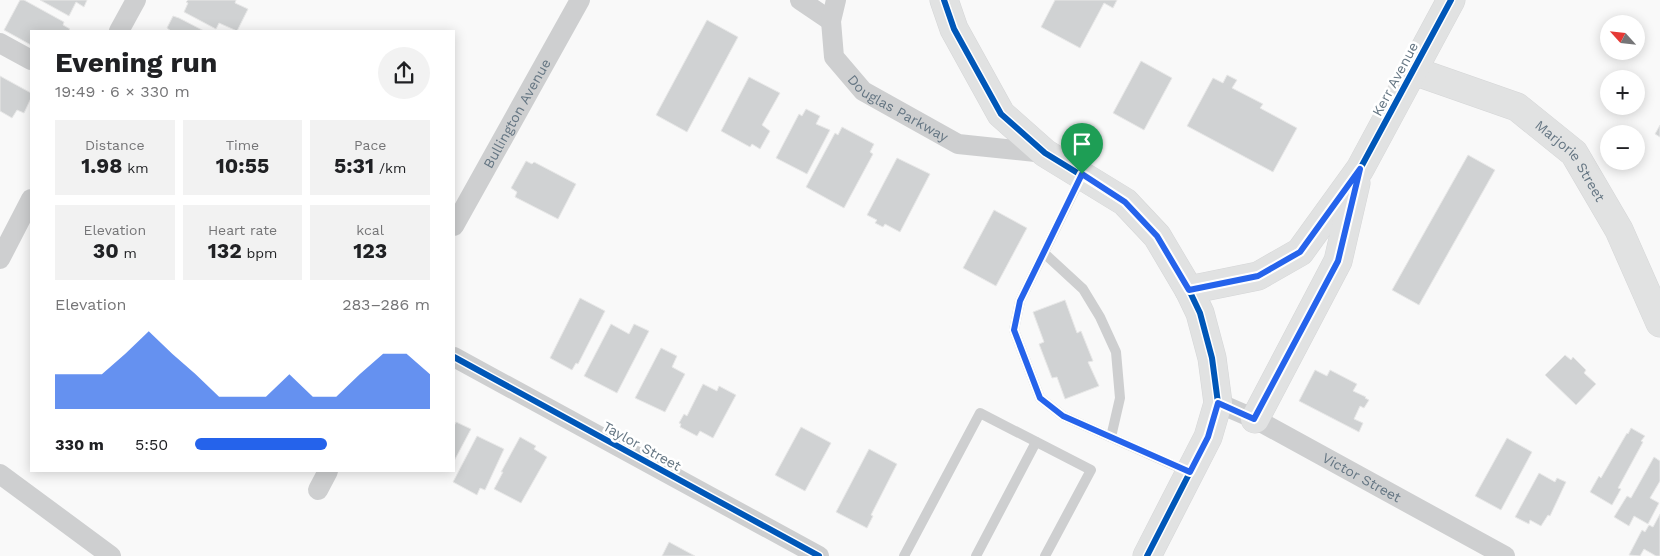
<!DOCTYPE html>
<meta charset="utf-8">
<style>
body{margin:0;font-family:"Work Sans",sans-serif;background:#f2f2f2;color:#202124;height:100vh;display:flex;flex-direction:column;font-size:19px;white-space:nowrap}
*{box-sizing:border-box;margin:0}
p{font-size:16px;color:#757577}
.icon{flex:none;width:28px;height:28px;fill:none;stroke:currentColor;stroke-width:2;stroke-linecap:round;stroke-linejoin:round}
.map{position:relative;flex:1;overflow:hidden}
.drawer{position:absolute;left:30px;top:30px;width:425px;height:442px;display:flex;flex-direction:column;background:#fff;border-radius:0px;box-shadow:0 2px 12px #0003}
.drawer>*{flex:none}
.needle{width:32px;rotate:297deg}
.controls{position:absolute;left:1600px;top:15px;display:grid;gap:10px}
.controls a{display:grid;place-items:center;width:45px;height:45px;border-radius:50%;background:#fff;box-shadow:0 2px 12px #0003;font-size:25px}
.pin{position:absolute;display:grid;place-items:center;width:42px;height:42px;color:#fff;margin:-51px -21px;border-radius:50% 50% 50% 0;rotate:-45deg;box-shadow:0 0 5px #0007}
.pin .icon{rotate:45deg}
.round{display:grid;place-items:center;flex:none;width:52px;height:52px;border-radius:26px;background:#f2f2f2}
.summary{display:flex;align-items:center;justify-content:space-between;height:85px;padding:0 25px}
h1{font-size:28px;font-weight:700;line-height:38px}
.metrics{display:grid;grid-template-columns:repeat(3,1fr);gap:8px;height:85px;padding:5px 25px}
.metrics div{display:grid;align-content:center;border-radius:0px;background:#f2f2f2;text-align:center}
.metrics b{font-size:21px;font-weight:700}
.metrics small{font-size:14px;font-weight:400}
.metrics p{font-size:14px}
.chart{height:140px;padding:10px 25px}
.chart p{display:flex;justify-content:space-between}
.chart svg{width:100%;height:90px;margin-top:5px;fill:#2563eb;opacity:.7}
ul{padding:0 25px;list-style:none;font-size:16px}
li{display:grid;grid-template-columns:80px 60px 1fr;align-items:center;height:38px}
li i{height:12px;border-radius:6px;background:#2563eb}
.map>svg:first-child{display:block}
.building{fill:#d0d2d3;stroke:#e8e8e8}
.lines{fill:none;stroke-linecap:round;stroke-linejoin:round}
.secondary-casing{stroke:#d5d6d7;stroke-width:29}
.lane{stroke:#cecfd0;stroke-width:10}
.street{stroke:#cecfd0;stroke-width:20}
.secondary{stroke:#e1e2e2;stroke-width:28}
.cycleway-casing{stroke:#fff;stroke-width:9}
.cycleway{stroke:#0057b8;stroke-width:6}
.route-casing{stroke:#fff;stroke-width:10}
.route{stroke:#2563eb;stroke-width:6}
.labels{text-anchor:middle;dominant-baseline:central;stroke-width:5;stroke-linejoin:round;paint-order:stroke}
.street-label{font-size:14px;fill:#657683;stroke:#fff}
</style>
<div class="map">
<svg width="1660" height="556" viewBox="0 0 1660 556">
<rect width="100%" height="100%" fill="#f9f9f9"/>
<!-- building -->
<g class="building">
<path d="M20 0H24L64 22 63 25 70 29 68 31H31V45L4 30Z"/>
<path d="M40 0H87L84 7 76 2 69 16Z"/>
<path d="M188 0H236L235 3 248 9 237 31 219 23 216 29 184 12 188 3 186 2Z"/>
<path d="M1055 0H1117L1113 8 1104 3 1080 48 1041 27Z"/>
<path d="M173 16 179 18 204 31H171L167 28Z"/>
<path d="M707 20 738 37 687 132 656 115Z"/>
<path d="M1141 61 1172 78 1144 130 1113 113Z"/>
<path d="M1227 75 1237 80 1232 88 1263 104 1260 108 1297 128 1273 172 1187 126 1213 78 1223 83Z"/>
<path d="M0 76 31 93V98L24 113 17 110 12 118 0 111Z"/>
<path d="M749 77 780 93 762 125 770 131 760 149 752 144 750 147 721 131Z"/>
<path d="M806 109 820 116 816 124 830 130 807 174 776 158 799 114 802 116Z"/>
<path d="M1660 125V137L1655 134Z"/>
<path d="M842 127 874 144 870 152 873 154 844 208 806 187 835 133 838 135Z"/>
<path d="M1468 155 1495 170 1419 305 1392 290Z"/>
<path d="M897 158 930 174 900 232 885 224 883 227 875 223 877 220 867 215Z"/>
<path d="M526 161 532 164 534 162 576 184 558 219 515 197 517 192 511 188Z"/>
<path d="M994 210 1027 228 996 286 963 268Z"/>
<path d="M580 298 605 311 578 364 576 363 572 370 550 358Z"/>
<path d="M1065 300 1077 333 1081 331 1093 361 1088 362 1099 386 1065 399 1057 377 1052 378 1039 344 1044 342 1033 312Z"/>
<path d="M611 324 629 334 634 324 649 331 617 393 584 376Z"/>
<path d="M661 348 677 356 672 367 685 374 665 412 635 398Z"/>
<path d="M1565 355 1571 360 1573 357 1586 370 1584 373 1596 384 1576 405 1545 375Z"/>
<path d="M1315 370 1327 376 1330 370 1357 384 1353 391 1366 397 1365 398 1369 400 1364 408 1360 406 1354 419 1363 423 1359 432 1299 401Z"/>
<path d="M703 384 717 391 719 386 736 395 713 438 700 431 697 436 680 427 681 424 679 423 684 414 687 416Z"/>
<path d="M456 422 471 429 454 461V426Z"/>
<path d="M801 427 831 443 805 491 775 475Z"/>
<path d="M1631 428 1645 436 1641 441 1643 442 1618 488 1621 489 1612 505 1590 492 1599 476 1601 478 1627 433 1628 434Z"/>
<path d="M477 436 504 449 485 490 480 488 477 495 453 482Z"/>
<path d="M520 437 536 446 534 449 547 457 521 503 494 489 503 472H501Z"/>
<path d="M1507 438 1532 452 1501 510 1475 496Z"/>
<path d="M869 449 897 464 871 515 873 516 867 528 836 512Z"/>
<path d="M1654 457 1660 461V481L1650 498 1659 503 1648 524 1634 516 1629 526 1614 517 1627 496 1631 498Z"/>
<path d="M1539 473 1555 482 1557 478 1566 482 1550 516 1548 515 1541 526 1530 520 1529 524 1515 517Z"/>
<path d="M1660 514V556H1656L1644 549 1640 556 1629 555 1642 530 1645 532 1649 525 1653 527Z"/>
<path d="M669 542 695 556H662Z"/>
</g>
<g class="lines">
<defs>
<g id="secondary">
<path d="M944 0 954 29 1001 114 1045 153 1125 202 1157 236 1189 290 1200 313 1212 358 1218 403 1208 437 1147 556"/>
<path id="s4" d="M1414 71 1517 107 1574 153 1619 230 1660 323"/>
<path d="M1189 290 1258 276 1300 252 1360 169 1451 0"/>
<path d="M1255 419 1338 261 1356 183"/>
</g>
</defs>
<!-- secondary casing -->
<use href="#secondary" class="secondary-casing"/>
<!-- lane -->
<g class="lane">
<path d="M1081 177 1020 301 1014 330 1040 398 1063 416 1189 472"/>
<path d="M1044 253 1083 289 1100 317 1116 352 1120 398 1111 437"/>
<path d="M904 556 980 413 1091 470 1045 556"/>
<path d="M976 556 1036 442"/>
</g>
<!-- street -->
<g class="street">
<path d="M800 0 831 21"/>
<path id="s1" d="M836 0 831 21 834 57 863 91 958 144 1045 153"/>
<path d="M119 31 136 0"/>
<path d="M0 43 31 60"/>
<path id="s2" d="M454 226 580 0"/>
<path d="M0 259 31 199"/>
<path d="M454 357 819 556"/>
<path id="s3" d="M1218 403 1255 419 1505 556"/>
<path d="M0 474 111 556"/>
<path d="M318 490 328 471"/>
</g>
<!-- secondary -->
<use href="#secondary" class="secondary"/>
<defs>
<g id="cycleway">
<path d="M944 0 954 29 1001 114 1045 153 1125 202 1157 236 1189 290 1200 313 1212 358 1218 403 1208 437 1147 556"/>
<path d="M1189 290 1258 276 1300 252 1360 169 1451 0"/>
<path d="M454 357 819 556"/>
</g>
</defs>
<!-- cycleway casing -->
<use href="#cycleway" class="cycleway-casing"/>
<!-- cycleway -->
<use href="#cycleway" class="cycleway"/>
</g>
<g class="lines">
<defs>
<path id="route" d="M1360 169 1338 261 1254 419 1218 403 1208 437 1190 472 1063 416 1040 398 1014 330 1020 301 1082 174 1125 202 1157 236 1189 290 1258 276 1300 252Z"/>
</defs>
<!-- route casing -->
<use href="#route" class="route-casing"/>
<!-- route -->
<use href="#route" class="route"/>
</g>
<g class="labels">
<!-- street labels -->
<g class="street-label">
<text transform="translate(1395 79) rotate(-62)">Kerr Avenue</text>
<text stroke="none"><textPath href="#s1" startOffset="141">Douglas Parkway</textPath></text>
<text stroke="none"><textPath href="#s2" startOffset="129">Bullington Avenue</textPath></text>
<text stroke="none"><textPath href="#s4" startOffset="186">Marjorie Street</textPath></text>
<text transform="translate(642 446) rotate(29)">Taylor Street</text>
<text stroke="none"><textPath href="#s3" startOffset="162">Victor Street</textPath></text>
</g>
</g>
</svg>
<div class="controls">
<a><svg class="needle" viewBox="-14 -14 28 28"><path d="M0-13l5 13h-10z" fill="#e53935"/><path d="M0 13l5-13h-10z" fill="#757577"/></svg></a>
<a>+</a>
<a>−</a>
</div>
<div class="pin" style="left:1082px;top:174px;background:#1e9e55"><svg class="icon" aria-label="arrive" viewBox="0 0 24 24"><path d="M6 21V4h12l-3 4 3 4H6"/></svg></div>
<section class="drawer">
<div class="summary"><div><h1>Evening run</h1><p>19:49 · 6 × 330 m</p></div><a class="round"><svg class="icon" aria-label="share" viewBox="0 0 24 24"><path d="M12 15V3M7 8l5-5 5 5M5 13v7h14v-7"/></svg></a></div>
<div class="metrics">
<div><p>Distance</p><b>1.98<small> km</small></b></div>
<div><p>Time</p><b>10:55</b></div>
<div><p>Pace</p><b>5:31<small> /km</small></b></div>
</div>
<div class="metrics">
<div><p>Elevation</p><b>30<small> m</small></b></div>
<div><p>Heart rate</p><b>132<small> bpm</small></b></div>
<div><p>kcal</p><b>123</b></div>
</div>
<div class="chart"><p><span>Elevation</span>283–286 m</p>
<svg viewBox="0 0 160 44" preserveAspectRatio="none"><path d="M0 44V27L10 27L20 27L30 17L40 6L50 17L60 27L70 38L80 38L90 38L100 27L110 38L120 38L130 27L140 17L150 17L160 27V44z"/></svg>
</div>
<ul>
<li><b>330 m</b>5:50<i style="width:56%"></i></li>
</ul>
</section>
</div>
